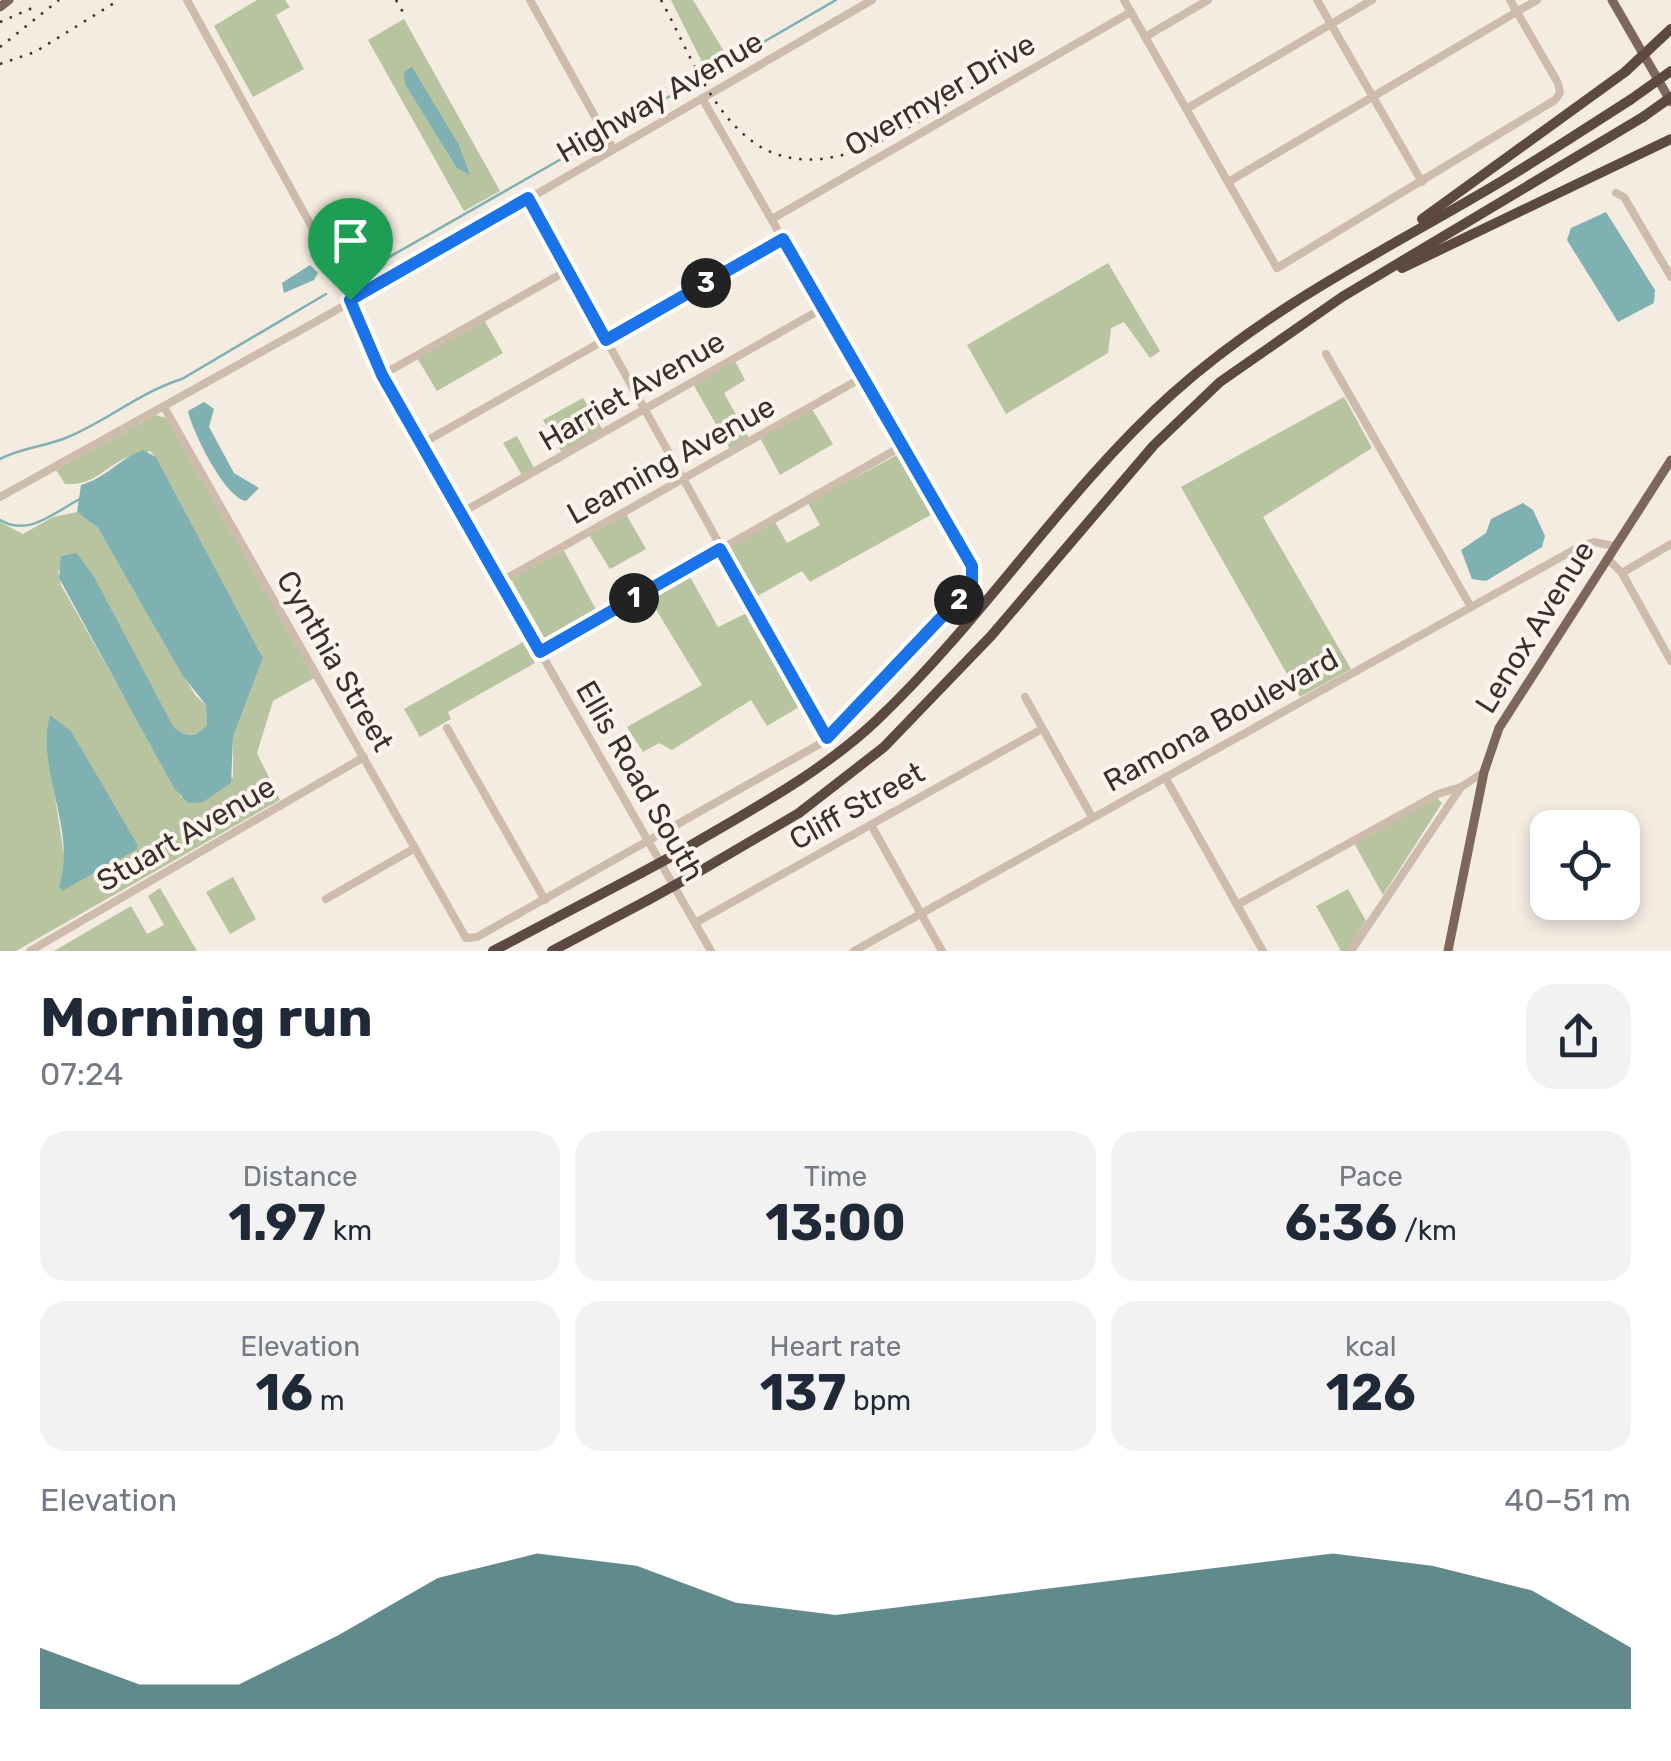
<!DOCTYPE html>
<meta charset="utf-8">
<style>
body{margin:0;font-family:Rubik,sans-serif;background:#f2f2f3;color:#1f2937;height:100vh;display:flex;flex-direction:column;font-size:38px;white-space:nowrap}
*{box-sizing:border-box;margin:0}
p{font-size:32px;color:#747a83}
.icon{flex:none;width:55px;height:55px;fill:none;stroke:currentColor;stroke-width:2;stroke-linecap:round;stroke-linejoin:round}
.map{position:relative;height:951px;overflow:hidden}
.details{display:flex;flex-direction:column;background:#fff;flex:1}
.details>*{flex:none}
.buttons{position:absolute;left:1530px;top:810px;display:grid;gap:20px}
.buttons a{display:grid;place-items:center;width:110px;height:110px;border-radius:20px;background:#fff;box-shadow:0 5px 15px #0003;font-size:50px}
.pin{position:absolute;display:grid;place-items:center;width:85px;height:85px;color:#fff;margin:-102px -42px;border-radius:50% 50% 50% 0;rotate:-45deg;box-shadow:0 0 10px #0007}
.pin .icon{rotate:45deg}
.km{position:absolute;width:50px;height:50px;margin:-25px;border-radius:50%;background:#222;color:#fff;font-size:28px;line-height:50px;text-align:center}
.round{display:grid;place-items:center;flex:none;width:105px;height:105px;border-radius:30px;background:#f2f2f3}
.head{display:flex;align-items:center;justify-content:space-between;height:170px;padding:0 40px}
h1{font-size:55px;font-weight:700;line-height:75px}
.metrics{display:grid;grid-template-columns:repeat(3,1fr);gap:15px;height:170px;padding:10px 40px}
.metrics div{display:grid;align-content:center;border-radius:25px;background:#f2f2f3;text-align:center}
.metrics b{font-size:50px;font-weight:700}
.metrics small{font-size:28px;font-weight:400}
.metrics p{font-size:28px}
.chart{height:280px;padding:20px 40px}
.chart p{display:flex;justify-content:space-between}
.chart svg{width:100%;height:180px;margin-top:10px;fill:#1f5a5e;opacity:.7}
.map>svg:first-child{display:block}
.green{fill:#b8c4a0;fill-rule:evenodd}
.water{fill:#7fb0b2}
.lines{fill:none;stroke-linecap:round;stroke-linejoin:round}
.stream{stroke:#7fb0b2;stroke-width:2.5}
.minor{stroke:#cdbbac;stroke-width:8}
.major{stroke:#7d675c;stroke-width:9}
.highway{stroke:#5c4a42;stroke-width:10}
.rail{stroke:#3b302b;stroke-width:2.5;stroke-dasharray:2.5 8;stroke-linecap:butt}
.highway-bridge{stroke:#5c4a42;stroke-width:10}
.route-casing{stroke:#fff;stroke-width:20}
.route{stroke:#1a73e8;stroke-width:12}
.labels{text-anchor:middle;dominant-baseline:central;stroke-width:8;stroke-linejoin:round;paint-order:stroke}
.street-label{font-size:30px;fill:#3b302b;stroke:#fbf5ee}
</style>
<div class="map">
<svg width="1671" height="951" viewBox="0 0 1671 951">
<rect width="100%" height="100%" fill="#f4ebe1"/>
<!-- green -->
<g class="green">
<path d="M257 0H285L290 7 276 15 304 69 253 97 214 26Z"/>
<path d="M671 0H693L728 58 706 70Z"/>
<path d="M404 19 500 191 464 211 368 40Z"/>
<path d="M1108 263 1160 351 1150 358 1124 322 1111 328 1108 353 1006 414 967 345Z"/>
<path d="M484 320 503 353 437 391 417 358Z"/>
<path d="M735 361 745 380 724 393 749 438 730 449 693 384Z"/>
<path d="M1344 397 1372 448 1263 517 1351 669 1300 697 1181 487Z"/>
<path d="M583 398 603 430 562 453 543 420Z"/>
<path d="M812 409 833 444 780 475 760 438Z"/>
<path d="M156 415 166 418 314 678 273 701 257 753 280 800 16 951H0V522L23 534 53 517 77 512 98 528 195 695 206 705 207 725 195 735 184 734 174 729 95 578 77 553 58 571 61 585 181 797 233 777V737L263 658 156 457 150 451C140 454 126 457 118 462 97 475 91 485 65 484L56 470ZM71 731 131 836 59 886 66 867 52 778Z"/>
<path d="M517 436 534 468 522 475 503 443Z"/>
<path d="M897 455 904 456 936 512 810 582 802 571 752 599 726 555 729 547 775 522 787 543 820 525 808 503Z"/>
<path d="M626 514 646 549 610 569 589 535Z"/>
<path d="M563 549 599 615 548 644 511 579Z"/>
<path d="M689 575 718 627 749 612 804 704 767 726 751 700 672 750 659 743 643 752 627 727 702 685 649 598Z"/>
<path d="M523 642 535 663 448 712 451 719 420 737 404 709Z"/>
<path d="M1437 798 1442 803 1383 895 1354 843Z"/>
<path d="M233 877 256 919 230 934 206 892Z"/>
<path d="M160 888 197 951H54L131 906 147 934 164 925 148 896Z"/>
<path d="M1348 889 1366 921 1347 951H1341L1316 906Z"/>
</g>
<!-- water -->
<g class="water">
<path d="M412 67 459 145 470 175 457 168 405 84 404 72Z"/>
<path d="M1606 212 1655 290 1654 303 1618 322 1567 240 1571 228Z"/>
<path d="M310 265 318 273 314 280 284 293 282 283Z"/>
<path d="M204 402 214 409 209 427 234 473 259 488 246 501C225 498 192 431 188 411Z"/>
<path d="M143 450 156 457 263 658 233 737 231 783 203 802 188 803 174 788 59 578 61 556 77 553 95 578 174 728 184 734 195 735 207 725 206 705 183 676 98 528 77 512 81 485C106 478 119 459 143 450Z"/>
<path d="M1523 503 1533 510 1545 536 1542 547 1486 581 1472 579 1461 550 1486 533 1491 519Z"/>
<path d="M50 715 71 731 137 844V849L62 891 59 886C78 832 35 769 50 715Z"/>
</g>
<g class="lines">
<!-- stream -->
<g class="stream">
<path d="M748 51 836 0"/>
<path d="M617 127 732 60"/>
<path d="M356 276 591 142"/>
<path d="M0 459C22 447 45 447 68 437 107 421 140 392 182 379L326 294"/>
<path d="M0 520C29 537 53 513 80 499"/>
</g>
<!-- minor -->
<g class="minor">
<path d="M187 0 346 289 382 375 711 951"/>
<path d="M530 0 613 149"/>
<path d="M1124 0 1277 268 1555 100 1560 93 1558 83 1510 0"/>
<path d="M1317 0 1422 182"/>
<path d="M1145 37 1208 0"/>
<path d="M1186 109 1372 0"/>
<path d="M1228 182 1537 0"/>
<path d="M1616 193 1624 197 1671 277"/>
<path d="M528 199 827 738"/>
<path d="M772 219 1131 12"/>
<path d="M1326 354 1471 607"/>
<path d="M382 375 568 270"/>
<path d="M164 407 466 938 477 937 818 745 964 595 975 575 702 98"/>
<path d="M421 444 783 239"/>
<path d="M0 497 326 316 872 0"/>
<path d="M461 513 825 307"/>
<path d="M1607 558 1622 573 1671 661"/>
<path d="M1622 573 1671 544"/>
<path d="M500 582 865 376"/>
<path d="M540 652 904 445"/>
<path d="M1025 697 1092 817"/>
<path d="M447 728 545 900"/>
<path d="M1165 777 1263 951"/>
<path d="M871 825 942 951"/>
<path d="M326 899 415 848"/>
<path d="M1237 905 1438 794 1461 787"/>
<path d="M695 923 1042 729"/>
<path d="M30 951 364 757"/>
<path d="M854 951 1579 547 1594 542 1614 546"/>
<path d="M1351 951 1461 787 1484 772"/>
</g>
<!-- major -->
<g class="major">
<path d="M1612 0 1671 102"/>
<path d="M0 7 9 0"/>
<path d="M1448 951 1484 772 1499 728 1671 460"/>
</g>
<!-- highway -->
<g class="highway">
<path d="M1422 219 1625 72 1671 29"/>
<path d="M1402 268 1671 139"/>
<path d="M676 854C745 813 819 775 877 720 984 619 1063 492 1172 394 1275 302 1385 251 1502 181 1545 155 1588 127 1630 100"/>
<path d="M695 874 799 813 884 747 991 636 1154 445 1220 382 1342 297 1643 117"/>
<path d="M493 951 641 873"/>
<path d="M552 951 648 900"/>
</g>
<!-- rail -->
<g class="rail">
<path d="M396 0 404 14"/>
<path d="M661 0C684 42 705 98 740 131 824 213 950 96 1027 53"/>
<path d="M0 22 37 6"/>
<path d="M0 47 59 0"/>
<path d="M0 64 35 52 119 0"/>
</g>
<!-- highway-bridge -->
<g class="highway-bridge">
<path d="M1630 100 1671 71"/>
<path d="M1643 117 1671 97"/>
<path d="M641 873 676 854"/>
<path d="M648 900 695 874"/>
</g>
</g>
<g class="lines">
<defs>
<path id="route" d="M528 198 606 340 783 239 972 566V585L827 738 720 549 540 652 382 375 350 300Z"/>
</defs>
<!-- route casing -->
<use href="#route" class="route-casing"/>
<!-- route -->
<use href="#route" class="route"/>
</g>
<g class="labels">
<!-- street labels -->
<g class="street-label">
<text transform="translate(940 95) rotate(-30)">Overmyer Drive</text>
<text transform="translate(660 97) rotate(-30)">Highway Avenue</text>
<text transform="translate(632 391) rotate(-30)">Harriet Avenue</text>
<text transform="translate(671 460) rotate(-29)">Leaming Avenue</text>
<text transform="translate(1535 627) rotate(-58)">Lenox Avenue</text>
<text transform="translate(335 661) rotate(60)">Cynthia Street</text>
<text transform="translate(1221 720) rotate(-29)">Ramona Boulevard</text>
<text transform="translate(640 781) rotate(60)">Ellis Road South</text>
<text transform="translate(857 806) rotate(-29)">Cliff Street</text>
<text transform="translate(186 834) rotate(-30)">Stuart Avenue</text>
</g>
</g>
</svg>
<div class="buttons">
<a><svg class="icon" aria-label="locate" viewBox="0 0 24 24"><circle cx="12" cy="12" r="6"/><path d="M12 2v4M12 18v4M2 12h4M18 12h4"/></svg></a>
</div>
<div class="pin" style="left:350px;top:300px;background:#1e9e55"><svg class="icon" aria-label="arrive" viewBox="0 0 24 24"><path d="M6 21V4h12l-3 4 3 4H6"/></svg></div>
<b class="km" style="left:634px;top:598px">1</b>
<b class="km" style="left:959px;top:600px">2</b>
<b class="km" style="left:706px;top:283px">3</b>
</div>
<section class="details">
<div class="head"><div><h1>Morning run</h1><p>07:24</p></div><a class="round"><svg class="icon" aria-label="share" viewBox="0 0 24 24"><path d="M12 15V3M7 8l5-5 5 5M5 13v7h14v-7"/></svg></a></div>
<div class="metrics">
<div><p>Distance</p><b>1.97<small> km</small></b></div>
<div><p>Time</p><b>13:00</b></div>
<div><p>Pace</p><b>6:36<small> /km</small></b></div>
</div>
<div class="metrics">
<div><p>Elevation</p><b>16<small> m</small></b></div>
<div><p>Heart rate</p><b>137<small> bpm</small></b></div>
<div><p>kcal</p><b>126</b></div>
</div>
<div class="chart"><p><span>Elevation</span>40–51 m</p>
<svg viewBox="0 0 160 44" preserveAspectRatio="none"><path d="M0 44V29L10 38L20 38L30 26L40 12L50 6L60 9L70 18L80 21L90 18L100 15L110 12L120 9L130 6L140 9L150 15L160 29V44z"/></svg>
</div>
</section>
